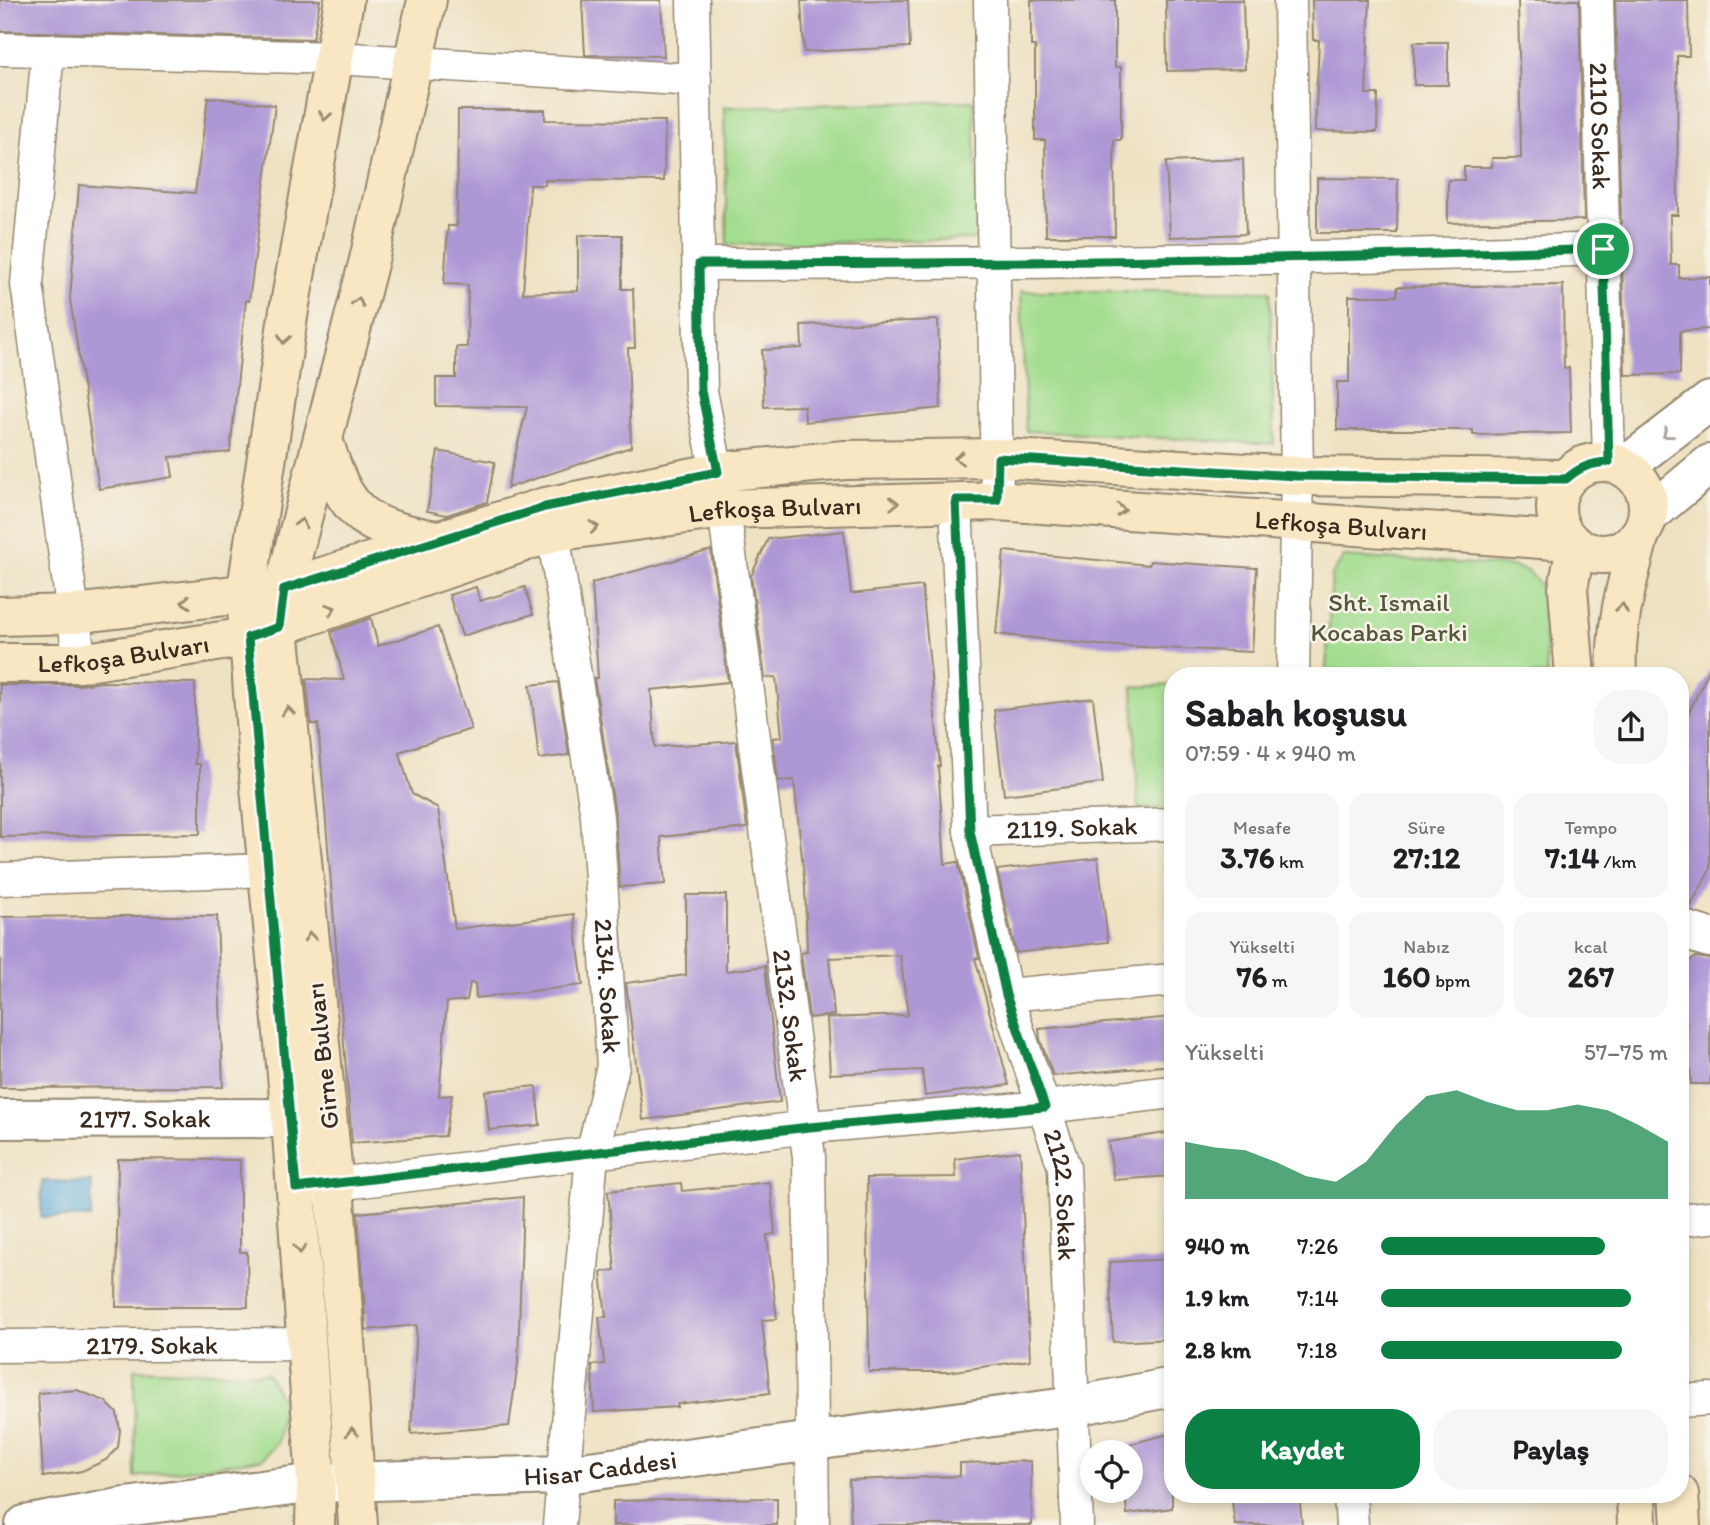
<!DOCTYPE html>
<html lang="tr">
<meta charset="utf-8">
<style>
body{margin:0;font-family:Itim,sans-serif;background:#f6f6f6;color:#202124;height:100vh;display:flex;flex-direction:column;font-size:26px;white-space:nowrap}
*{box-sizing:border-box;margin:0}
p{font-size:23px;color:#757577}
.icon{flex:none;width:38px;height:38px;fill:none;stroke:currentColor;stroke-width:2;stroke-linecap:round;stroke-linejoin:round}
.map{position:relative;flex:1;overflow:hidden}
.details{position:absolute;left:1164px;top:667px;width:525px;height:836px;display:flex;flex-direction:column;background:#fff;border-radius:28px;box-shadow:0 4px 10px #0003}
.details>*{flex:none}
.controls{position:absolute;left:1080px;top:1440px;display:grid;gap:14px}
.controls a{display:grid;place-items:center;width:63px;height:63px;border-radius:50%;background:#fff;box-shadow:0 4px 10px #0003;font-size:35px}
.pin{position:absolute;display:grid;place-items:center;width:60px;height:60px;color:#fff;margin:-30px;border:4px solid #fff;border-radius:50%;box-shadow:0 2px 7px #0007}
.round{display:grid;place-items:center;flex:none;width:74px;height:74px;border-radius:28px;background:#f6f6f6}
.summary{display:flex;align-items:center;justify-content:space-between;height:119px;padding:0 21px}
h1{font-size:38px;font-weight:700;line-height:52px}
.figures{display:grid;grid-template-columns:repeat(3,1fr);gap:10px;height:119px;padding:7px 21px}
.figures div{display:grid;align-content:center;border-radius:18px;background:#f6f6f6;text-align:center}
.figures b{font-size:30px;font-weight:700}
.figures small{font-size:19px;font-weight:400}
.figures p{font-size:19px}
.chart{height:196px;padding:14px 21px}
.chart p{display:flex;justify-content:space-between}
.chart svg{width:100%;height:126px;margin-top:7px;fill:#0b8043;opacity:.7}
.button{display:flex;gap:14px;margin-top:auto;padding:14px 21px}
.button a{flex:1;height:80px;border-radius:28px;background:#0b8043;color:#fff;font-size:28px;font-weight:700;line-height:80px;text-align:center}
.button a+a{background:#f6f6f6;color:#202124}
ul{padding:0 21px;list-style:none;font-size:23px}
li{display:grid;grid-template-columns:112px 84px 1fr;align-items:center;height:52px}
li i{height:18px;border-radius:9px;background:#0b8043}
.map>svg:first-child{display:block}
.green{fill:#a3dd8f;stroke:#6f8456;stroke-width:2}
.water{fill:#62acda;stroke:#4e6b7c;stroke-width:2}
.building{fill:#ad98d6}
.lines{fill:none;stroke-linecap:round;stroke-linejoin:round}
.minor-casing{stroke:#948670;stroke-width:35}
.tertiary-casing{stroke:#948670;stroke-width:42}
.secondary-casing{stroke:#948670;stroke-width:42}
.minor{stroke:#fff;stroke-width:32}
.tertiary{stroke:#fff;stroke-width:38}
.secondary{stroke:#f9e7c3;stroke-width:38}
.oneway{stroke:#9a8870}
.oneway2{stroke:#a79f9a}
.route-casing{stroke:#fff;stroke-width:14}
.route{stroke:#0b8043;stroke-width:9}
.labels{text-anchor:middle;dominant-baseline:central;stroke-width:5;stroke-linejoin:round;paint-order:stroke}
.street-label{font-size:26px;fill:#3b2a1e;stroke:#f7f3e8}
.park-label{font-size:26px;fill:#55573a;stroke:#f7f3e8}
</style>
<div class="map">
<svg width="1710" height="1525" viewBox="0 0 1710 1525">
<rect width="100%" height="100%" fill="#f7f3e8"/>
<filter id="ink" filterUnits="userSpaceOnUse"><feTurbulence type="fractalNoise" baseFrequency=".0143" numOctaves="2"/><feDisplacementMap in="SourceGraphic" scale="14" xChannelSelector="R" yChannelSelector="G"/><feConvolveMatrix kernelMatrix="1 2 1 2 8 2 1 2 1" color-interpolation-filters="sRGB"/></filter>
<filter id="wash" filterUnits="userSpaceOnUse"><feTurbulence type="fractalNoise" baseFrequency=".00686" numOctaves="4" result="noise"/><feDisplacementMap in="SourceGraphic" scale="28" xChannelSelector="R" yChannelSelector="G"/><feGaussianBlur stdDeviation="1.57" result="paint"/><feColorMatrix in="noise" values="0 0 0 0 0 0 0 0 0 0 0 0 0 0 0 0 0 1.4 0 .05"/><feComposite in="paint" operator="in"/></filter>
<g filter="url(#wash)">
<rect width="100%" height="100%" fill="#eee2c3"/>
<!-- green -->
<g class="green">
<path d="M974 101 978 239 727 245 724 107Z"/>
<path d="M1021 291H1270L1274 444 1026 431Z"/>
<path d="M1344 557 1513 566 1529 572 1542 587 1547 675H1329L1326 669 1332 575Z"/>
<path d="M1172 685V808L1138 809 1133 687Z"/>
<path d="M134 1369 268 1374 283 1402 278 1442 262 1459 135 1477Z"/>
</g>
<!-- water -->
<path class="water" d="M42 1181 92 1182 91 1218 41 1217Z"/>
<g id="blocks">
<!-- building -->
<g class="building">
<path d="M0 0H320L313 39 0 31Z"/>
<path d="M582 0H661L664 56 585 55Z"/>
<path d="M908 0 910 47 804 52 801 1Z"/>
<path d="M1031 0H1115V67H1121V140H1114L1115 236H1046L1045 140H1035V46H1031Z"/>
<path d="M1166 0H1243L1245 69 1167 71Z"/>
<path d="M1312 0H1370L1366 94H1378L1377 132 1315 131 1319 40H1313Z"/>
<path d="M1518 0H1579L1584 220 1448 223V180H1464V167H1492V158H1521Z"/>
<path d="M1615 0H1688L1689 56H1677L1678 215H1670L1671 265H1679V278L1710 277V329L1680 331V374L1625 375Z"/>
<rect x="1414" y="42" width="34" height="43"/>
<path d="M208 97 275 105 249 301 246 300 230 452 170 457 173 477 99 489 70 299 79 185 195 193Z"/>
<path d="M458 110H545V120L665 121 664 181 545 180V185H530L523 293 578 291V235H622V289H633L635 348H628L631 447 507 488 527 407 436 406V378H456V347H467L468 285 444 284 448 226H457Z"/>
<path d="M1243 159 1246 234 1170 237 1166 162Z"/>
<path d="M1317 178 1398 179 1397 233H1317Z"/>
<path d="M1563 285 1564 369 1569 368 1571 433 1473 435V430H1337V382H1349V296H1397V287Z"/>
<path d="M938 320 941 408 805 422 804 406 764 407 762 350 802 348 801 325Z"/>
<path d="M438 451 495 462 487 502 447 515 427 511Z"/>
<path d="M844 531 851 594 922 586 940 766H938L945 864 958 862 979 958H975L1009 1085 925 1096 922 1070 830 1074 827 1018 908 1015 900 955 829 958 834 1015 809 1018 801 953 807 952 805 887 794 780 778 781 773 738 782 737 776 677 765 678 751 576 768 539Z"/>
<path d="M711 550 728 682 651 690 655 747 736 741 747 828 661 837 665 884 620 887 615 814 594 678H598L592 583Z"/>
<path d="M1004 551 1149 565 1150 561 1257 568 1252 652 1098 645 996 634Z"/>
<path d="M476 587 480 601 525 587 533 614 462 636 449 595Z"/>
<path d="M371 618 378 646 438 627 471 729 399 752 412 794 438 808 455 929 574 914 583 985 476 998 475 983H470L467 1000 447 1002 439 1096 452 1095 445 1136 352 1143 318 724H311L306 679 344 680 331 632Z"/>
<path d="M1710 668V870L1689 909 1680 908V731Z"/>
<path d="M102 682 195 683V764H200V834L0 837V685H80Z"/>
<path d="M558 682 569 755 539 759 530 685Z"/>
<path d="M1093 698 1103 783 1004 795 994 710Z"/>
<path d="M1098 858 1108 942 1016 953 997 870Z"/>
<path d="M686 895H726V971L765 966 780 1102 643 1120 626 983 686 975Z"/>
<path d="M120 916H217L223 1087 0 1088V917Z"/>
<path d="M1696 957 1710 959V1084H1691L1682 966Z"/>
<path d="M1172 1017V1065L1053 1076 1040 1039 1039 1029Z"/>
<path d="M536 1086 540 1125 489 1130 485 1091Z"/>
<path d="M1172 1132V1176L1114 1180 1108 1142Z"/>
<path d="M1020 1151 1030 1360 948 1372H869L867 1178 956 1177 955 1159Z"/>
<path d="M118 1159 240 1160V1252H247L248 1307H116Z"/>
<path d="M770 1182 775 1234 767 1235 777 1319 762 1320 770 1393 677 1404 678 1407 594 1412 592 1365 604 1364 599 1317H606L601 1272 615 1270 608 1191 681 1183 682 1191Z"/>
<path d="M523 1197 518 1363 509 1426 411 1434 417 1325 366 1330 358 1213Z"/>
<path d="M1172 1259V1339L1113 1342 1109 1262Z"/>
<path d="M77 1390 105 1401 117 1413 120 1430 118 1447 106 1460 82 1471 43 1477 38 1393Z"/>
<path d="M1172 1433V1508L1127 1514 1125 1491H1130V1452H1120L1119 1447Z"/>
<path d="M1031 1461 1032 1525H851L849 1480 960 1476V1463Z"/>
<path d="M1231 1494H1299L1302 1525H1235Z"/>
<path d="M777 1498V1525H613V1501Z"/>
</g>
</g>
</g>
<g filter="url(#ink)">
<use href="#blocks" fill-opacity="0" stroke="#948670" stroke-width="2"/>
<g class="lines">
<defs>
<g id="minor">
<path id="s1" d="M693 0 701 391 724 509 809 1157 813 1525"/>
<path d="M990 0 997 501"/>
<path d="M1290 0 1297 476 1293 676"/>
<path id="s2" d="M1597 0 1609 462"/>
<path d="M0 49 335 58 695 80"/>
<path d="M48 50 27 284 80 663"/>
<path d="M699 264C1001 264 1302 259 1603 249"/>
<path id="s3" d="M956 501 970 831 1006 995 1064 1167 1077 1525"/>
<path id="s4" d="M553 532 597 817 613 1066 592 1155 559 1525"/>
<path id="s5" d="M970 831 1172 824"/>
<path d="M0 879 268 870"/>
<path d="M1006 995 1172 980"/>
<path d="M311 1187 809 1127 1045 1107 1172 1092"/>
<path d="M1680 1220 1710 1217"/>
<path id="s6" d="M0 1346 305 1344"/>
<path d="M1680 1401 1710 1399"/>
<path d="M1350 1494 1352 1525"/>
</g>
<g id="tertiary">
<path d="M1624 467 1710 401"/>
<path d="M1649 515 1710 464"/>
<path d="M1680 929 1710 938"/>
<path id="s7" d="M0 1119 291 1118"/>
<path id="s8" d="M25 1525 125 1507 316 1483 559 1475 1075 1406 1172 1387"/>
</g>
<g id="secondary">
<path d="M323 439C345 513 361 527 436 540"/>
<circle cx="1602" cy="508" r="46"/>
<path d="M0 616 74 614 284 589 545 507 718 472 845 460 998 458 1297 476 1566 479"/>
<path id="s9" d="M0 663H80L248 637 553 532 724 509 997 501 1569 541"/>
<path d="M1575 676 1568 588 1576 547"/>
<path d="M1617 676C1614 628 1627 582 1639 537"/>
<path d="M1636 1494 1637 1525"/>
<path d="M1679 1494 1681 1525"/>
<path d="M315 1525 316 1483 291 1118 259 776 246 595 289 310 344 0"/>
<path d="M358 1525 334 1185 279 627 284 589 369 260 427 0"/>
</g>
</defs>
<!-- minor casing -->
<use href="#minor" class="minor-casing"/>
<!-- tertiary casing -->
<use href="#tertiary" class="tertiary-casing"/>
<!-- secondary casing -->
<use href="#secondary" class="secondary-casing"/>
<!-- minor -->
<use href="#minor" class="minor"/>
<!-- tertiary -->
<use href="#tertiary" class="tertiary"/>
<!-- secondary -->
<use href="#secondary" class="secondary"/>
</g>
<!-- one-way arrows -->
<defs><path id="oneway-chevron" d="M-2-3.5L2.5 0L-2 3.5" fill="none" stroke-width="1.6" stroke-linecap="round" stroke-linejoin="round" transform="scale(1.75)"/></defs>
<g class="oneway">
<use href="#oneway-chevron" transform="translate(325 116) rotate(100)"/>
<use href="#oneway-chevron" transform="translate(358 302) rotate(-76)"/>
<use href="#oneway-chevron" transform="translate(284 339) rotate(99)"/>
<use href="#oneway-chevron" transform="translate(959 458) rotate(179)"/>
<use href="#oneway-chevron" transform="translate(894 503) rotate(-2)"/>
<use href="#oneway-chevron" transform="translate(1121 510) rotate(4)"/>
<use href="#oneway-chevron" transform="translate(301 523) rotate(-75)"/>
<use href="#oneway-chevron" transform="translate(594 527) rotate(-7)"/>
<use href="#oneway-chevron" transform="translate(186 602) rotate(174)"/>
<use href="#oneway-chevron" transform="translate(1622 608) rotate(-81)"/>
<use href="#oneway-chevron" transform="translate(331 609) rotate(-19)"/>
<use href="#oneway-chevron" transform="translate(288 711) rotate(-96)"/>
<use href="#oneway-chevron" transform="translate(310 937) rotate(-96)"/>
<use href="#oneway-chevron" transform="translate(300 1249) rotate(87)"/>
<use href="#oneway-chevron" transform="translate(352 1432) rotate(-94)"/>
</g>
<use class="oneway2" href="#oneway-chevron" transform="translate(1667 434) rotate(142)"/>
</g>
<g class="lines" filter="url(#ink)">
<defs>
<path id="route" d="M1603 249 1609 462C1591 463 1580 467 1566 479L1297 476 998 458 997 500H956L970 831 1006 995 1045 1107 809 1127 296 1188 248 637 279 627 284 589 545 507 718 472 701 391 699 264C1001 264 1302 259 1603 249Z"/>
</defs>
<!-- route casing -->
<use href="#route" class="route-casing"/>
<!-- route -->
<use href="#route" class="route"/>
</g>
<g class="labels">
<!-- street labels -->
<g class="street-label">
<text stroke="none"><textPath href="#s2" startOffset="126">2110 Sokak</textPath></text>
<text stroke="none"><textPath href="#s9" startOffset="796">Lefkoşa Bulvarı</textPath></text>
<text stroke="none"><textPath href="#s9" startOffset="1363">Lefkoşa Bulvarı</textPath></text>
<text stroke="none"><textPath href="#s9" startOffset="124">Lefkoşa Bulvarı</textPath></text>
<text stroke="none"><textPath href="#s5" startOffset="102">2119. Sokak</textPath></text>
<text stroke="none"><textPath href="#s4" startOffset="458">2134. Sokak</textPath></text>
<text stroke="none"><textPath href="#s1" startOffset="1022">2132. Sokak</textPath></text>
<text transform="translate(322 1056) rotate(-96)">Girne Bulvarı</text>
<text stroke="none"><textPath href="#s7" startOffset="145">2177. Sokak</textPath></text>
<text stroke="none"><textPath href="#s3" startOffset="707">2122. Sokak</textPath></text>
<text stroke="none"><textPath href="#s6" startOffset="152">2179. Sokak</textPath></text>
<text stroke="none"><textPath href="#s8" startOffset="579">Hisar Caddesi</textPath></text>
</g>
<!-- park labels -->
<g class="park-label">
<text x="1389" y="602">Sht. Ismail<tspan x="1389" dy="30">Kocabas Parki</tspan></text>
</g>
</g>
</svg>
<div class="controls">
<a><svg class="icon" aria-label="locate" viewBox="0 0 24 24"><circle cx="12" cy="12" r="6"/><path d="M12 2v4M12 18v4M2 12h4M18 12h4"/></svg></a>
</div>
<div class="pin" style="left:1603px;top:249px;background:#1e9e55"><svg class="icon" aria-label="arrive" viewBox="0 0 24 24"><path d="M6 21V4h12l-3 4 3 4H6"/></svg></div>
<section class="details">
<div class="summary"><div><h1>Sabah koşusu</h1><p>07:59 · 4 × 940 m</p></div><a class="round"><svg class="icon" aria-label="share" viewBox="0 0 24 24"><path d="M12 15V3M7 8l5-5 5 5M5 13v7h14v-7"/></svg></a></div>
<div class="figures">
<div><p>Mesafe</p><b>3.76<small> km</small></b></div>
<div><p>Süre</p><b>27:12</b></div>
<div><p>Tempo</p><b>7:14<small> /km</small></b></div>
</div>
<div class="figures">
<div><p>Yükselti</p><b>76<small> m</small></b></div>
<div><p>Nabız</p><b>160<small> bpm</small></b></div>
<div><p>kcal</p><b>267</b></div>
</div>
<div class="chart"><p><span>Yükselti</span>57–75 m</p>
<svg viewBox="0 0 160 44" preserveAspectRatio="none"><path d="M0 44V24L10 26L20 27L30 31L40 36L50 38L60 31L70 18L80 8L90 6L100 10L110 13L120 13L130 11L140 13L150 18L160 24V44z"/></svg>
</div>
<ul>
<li><b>940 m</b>7:26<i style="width:78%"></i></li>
<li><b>1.9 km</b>7:14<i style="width:87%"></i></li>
<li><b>2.8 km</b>7:18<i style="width:84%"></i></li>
</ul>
<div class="button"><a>Kaydet</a><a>Paylaş</a></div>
</section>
</div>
